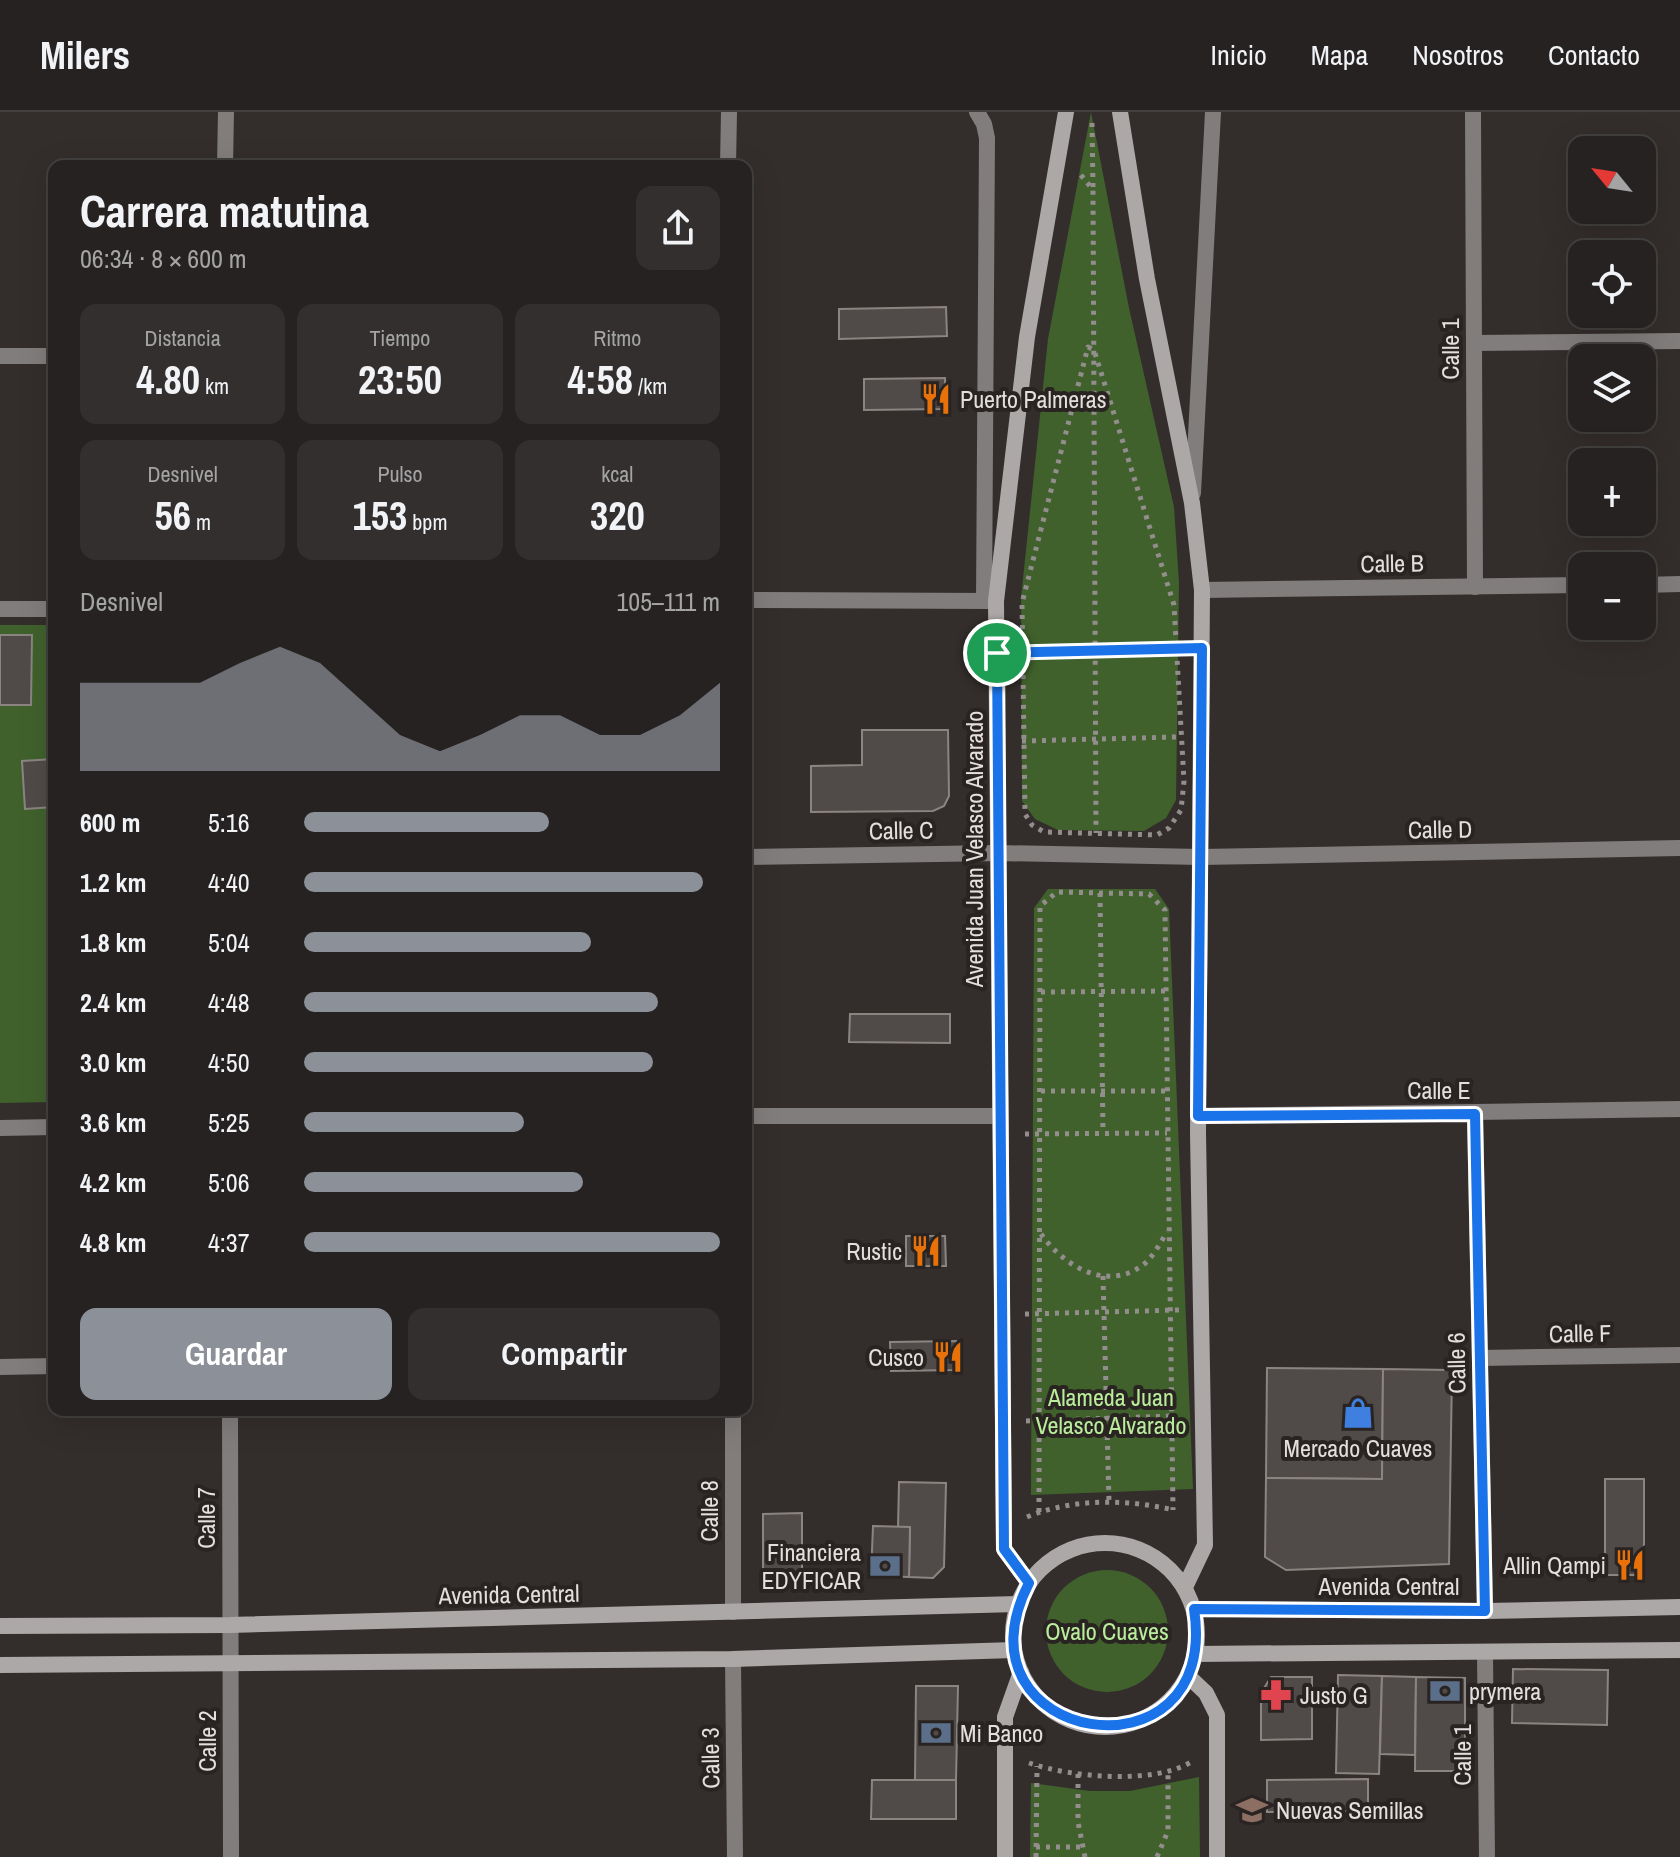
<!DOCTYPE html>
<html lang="es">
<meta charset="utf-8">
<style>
body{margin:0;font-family:"Archivo Narrow",sans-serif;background:#322f2e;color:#f1f3f6;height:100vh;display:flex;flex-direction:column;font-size:30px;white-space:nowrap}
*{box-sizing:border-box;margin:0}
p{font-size:26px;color:#a4a4a5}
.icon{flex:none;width:44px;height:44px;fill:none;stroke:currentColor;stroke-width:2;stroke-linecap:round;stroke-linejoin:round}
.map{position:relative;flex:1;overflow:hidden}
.details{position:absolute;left:48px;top:48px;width:704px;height:1256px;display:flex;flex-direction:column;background:#262221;border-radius:16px;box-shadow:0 8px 32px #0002,0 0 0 2px #423f3f}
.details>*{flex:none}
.needle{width:52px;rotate:300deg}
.tools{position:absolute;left:1568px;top:24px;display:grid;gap:16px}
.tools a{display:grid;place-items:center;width:88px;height:88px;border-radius:16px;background:#262221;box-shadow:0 8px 32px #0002,0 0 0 2px #423f3f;font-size:40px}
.pin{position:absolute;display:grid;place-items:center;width:68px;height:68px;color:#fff;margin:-34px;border:4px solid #fff;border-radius:50%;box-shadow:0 2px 8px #0007}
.round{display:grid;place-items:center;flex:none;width:84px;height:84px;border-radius:16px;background:#322f2e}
.overview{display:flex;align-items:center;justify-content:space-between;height:136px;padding:0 32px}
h1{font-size:44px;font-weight:700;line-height:60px}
.stats{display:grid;grid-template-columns:repeat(3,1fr);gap:12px;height:136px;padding:8px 32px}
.stats div{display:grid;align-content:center;border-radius:16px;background:#322f2e;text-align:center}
.stats b{font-size:40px;font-weight:700}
.stats small{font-size:22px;font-weight:400}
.stats p{font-size:22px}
.chart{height:224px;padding:16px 32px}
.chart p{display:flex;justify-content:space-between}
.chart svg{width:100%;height:144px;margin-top:8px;fill:#8c9099;opacity:.7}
.button{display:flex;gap:16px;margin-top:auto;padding:16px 32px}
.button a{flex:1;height:92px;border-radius:16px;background:#8c9099;color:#fff;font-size:32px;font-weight:700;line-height:92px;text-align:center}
.button a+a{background:#322f2e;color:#f1f3f6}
ul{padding:0 32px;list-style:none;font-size:26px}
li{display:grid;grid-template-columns:128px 96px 1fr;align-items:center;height:60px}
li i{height:20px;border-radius:10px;background:#8c9099}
header{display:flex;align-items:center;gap:48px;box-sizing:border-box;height:112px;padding:0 40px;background:#262221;border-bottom:2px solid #423f3f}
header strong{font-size:38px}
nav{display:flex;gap:44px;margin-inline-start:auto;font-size:28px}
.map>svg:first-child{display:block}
.green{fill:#40612c}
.building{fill:#504a48;stroke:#8b8582;stroke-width:2}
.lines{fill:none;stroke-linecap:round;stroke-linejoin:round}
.path{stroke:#938e8d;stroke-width:5;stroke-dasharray:4 6;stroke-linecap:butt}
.street{stroke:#807d7c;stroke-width:16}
.secondary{stroke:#ada8a8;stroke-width:16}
.route-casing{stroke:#fff;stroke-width:16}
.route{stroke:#1a73e8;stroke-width:10}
.labels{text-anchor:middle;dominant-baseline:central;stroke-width:8;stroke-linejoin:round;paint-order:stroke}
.street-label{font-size:24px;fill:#e3dfde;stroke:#292422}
.poi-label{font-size:24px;fill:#e3dfde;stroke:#292422;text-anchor:start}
.park-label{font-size:24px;fill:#b9ed9b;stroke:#292422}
</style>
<header>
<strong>Milers</strong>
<nav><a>Inicio</a><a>Mapa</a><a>Nosotros</a><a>Contacto</a></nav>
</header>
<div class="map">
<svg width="1680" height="1745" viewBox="0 0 1680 1745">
<rect width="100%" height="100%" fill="#332e2c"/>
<!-- green -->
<g class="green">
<path d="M1091 0 1129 196 1174 395 1179 471 1176 688 1166 706 1144 719 1058 718 1035 707 1022 689 1021 486 1048 227Z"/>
<path d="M0 513H54V990L0 991Z"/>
<path d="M1048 777H1155L1169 797 1193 1377 1031 1383 1034 796Z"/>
<circle cx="1107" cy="1519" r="61"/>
<path d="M1199 1665 1200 1745H1030L1031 1671 1090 1679H1130Z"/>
</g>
<!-- building -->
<g class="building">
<path d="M946 195 947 224 839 227V197Z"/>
<path d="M945 266V297L864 298V267Z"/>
<path d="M0 523H32L31 593H0Z"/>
<path d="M862 618H948L949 684 944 694 933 699 811 700V654L862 653Z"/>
<path d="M54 647V695L25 697 22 649Z"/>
<path d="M850 902H950V931L849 930Z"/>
<path d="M906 1124H945L946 1154H906Z"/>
<path d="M956 1229V1258L891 1259 890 1230Z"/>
<path d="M1267 1256 1383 1257 1382 1367 1266 1366Z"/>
<path d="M1383 1257 1452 1258 1449 1452 1286 1458 1265 1445 1266 1366 1382 1367Z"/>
<rect x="1605" y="1367" width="39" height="96"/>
<path d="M899 1370 946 1371 944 1455 933 1466 909 1465 910 1415 898 1416Z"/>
<path d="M802 1401V1466L763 1467V1402Z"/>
<path d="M873 1414 910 1415 909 1465 871 1464Z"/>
<path d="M1513 1557 1608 1558 1607 1613 1512 1611Z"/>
<path d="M1338 1563 1382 1564 1379 1662 1336 1661Z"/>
<path d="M1382 1564 1416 1565 1415 1643 1380 1642Z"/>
<path d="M1271 1565H1312V1627L1261 1628V1581Z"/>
<path d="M1416 1565 1465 1566V1659H1415Z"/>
<path d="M916 1574H958L956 1668H915Z"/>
<path d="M1368 1667V1699L1267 1700V1668Z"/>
<path d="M872 1668H956V1707H871Z"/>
</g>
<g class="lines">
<!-- path -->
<g class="path">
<path d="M1092 11 1093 77"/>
<path d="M1081 63 1093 78 1096 721"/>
<path d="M1088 235 1094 238 1174 493 1184 669 1181 698 1169 716 1157 723 1044 720 1032 713 1025 702 1022 491Z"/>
<path d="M1022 541 1176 537"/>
<path d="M1022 629 1176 625"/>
<path d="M1100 781 1103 1021"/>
<path d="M1041 880 1167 879"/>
<path d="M1041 979H1166"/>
<path d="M1025 1022 1167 1021"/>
<path d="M1041 1122C1062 1152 1104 1179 1140 1155 1152 1148 1160 1131 1167 1120"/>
<path d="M1103 1164 1109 1389"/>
<path d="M1025 1202 1179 1198"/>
<path d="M1026 1309 1172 1304"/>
<path d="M1039 1400 1040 794 1057 780 1149 782 1165 798 1173 1398"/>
<path d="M1027 1405C1074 1386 1125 1387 1174 1398"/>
<path d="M1029 1651C1070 1665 1153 1673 1191 1650"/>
<path d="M1078 1662V1710L1085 1745"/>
<path d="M1036 1735H1083"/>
<path d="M1036 1745 1037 1654"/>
<path d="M1157 1745 1168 1719V1658"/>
</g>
<!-- street -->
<g class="street">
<path d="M977 0 984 12 987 26 984 489"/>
<path d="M1473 0 1475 475"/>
<path d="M225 54 226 0"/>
<path d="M728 54 729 0"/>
<path d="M1474 231 1680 229"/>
<path d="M0 244H54"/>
<path d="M1193 381 1213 0"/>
<path d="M1642 473 1680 472"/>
<path d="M1202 478 1582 473"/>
<path d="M746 488 992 489"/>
<path d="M0 497H54"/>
<path d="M746 745 998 741 1201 745 1680 736"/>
<path d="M1475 1002 1485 1499"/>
<path d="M746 1004H999"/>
<path d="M1198 1004 1680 997"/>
<path d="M0 1016 54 1015"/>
<path d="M1480 1246 1680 1243"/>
<path d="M0 1255 54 1254"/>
<path d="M230 1298 231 1745"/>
<path d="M733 1298V1500"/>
<path d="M1485 1541 1487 1745"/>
<path d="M733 1547 735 1745"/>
</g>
<!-- secondary -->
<g class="secondary">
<path d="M1120 0 1147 167 1192 391 1202 478 1198 1021 1205 1433 1185 1475"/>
<circle cx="1105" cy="1523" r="92"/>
<path d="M1029 1471 1004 1437 996 489 1027 225 1066 0"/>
<path d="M1194 1497 1485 1499 1680 1495"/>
<path d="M0 1514 230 1513 1018 1492"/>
<path d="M1195 1542 1680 1538"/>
<path d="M0 1553 733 1547 1014 1538"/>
<path d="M1188 1564 1206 1581 1217 1603V1745"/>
<path d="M1005 1745V1605L1021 1560"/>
</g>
</g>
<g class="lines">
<defs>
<path id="route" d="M1202 536 1198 1004 1475 1002 1485 1499 1194 1497C1222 1677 946 1632 1029 1471L1004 1437 997 541Z"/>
</defs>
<!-- route casing -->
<use href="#route" class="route-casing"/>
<!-- route -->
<use href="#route" class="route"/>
</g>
<!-- icons -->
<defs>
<symbol id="restaurant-bare" viewBox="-9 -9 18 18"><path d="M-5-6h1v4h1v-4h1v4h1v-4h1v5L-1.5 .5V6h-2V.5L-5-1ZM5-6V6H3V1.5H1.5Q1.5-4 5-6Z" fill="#e8710a" stroke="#292422" stroke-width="2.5" paint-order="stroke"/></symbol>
<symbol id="shop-bare" viewBox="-9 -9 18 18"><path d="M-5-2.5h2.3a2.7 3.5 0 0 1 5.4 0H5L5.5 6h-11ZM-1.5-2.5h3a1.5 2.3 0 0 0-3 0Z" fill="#3f7fe0" stroke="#292422" stroke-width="2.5" paint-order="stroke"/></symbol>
<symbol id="bank-bare" viewBox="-9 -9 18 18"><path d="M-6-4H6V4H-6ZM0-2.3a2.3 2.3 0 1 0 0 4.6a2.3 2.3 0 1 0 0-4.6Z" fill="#5c6f8a" stroke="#292422" stroke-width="2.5" paint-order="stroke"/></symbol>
<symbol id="pharmacy-bare" viewBox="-9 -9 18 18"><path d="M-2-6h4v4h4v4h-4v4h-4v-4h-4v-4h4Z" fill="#e0444e" stroke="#292422" stroke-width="2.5" paint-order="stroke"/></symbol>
<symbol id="school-bare" viewBox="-9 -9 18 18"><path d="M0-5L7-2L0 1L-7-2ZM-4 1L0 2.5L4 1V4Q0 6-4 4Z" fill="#8d6e63" stroke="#292422" stroke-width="2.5" paint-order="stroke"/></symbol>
</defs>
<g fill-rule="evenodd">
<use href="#restaurant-bare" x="914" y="265" width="44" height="44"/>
<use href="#restaurant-bare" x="904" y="1117" width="44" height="44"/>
<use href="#restaurant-bare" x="926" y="1223" width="44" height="44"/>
<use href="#shop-bare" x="1336" y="1279" width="44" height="44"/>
<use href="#restaurant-bare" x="1608" y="1431" width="44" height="44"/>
<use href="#bank-bare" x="863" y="1432" width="44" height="44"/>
<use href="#bank-bare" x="1423" y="1557" width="44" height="44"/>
<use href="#pharmacy-bare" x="1254" y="1561" width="44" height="44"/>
<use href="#bank-bare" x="914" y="1599" width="44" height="44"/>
<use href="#school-bare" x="1230" y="1676" width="44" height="44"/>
</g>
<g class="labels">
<!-- street labels -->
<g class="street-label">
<text transform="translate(1450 237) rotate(-90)">Calle 1</text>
<text transform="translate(1392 451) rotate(-1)">Calle B</text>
<text transform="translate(1440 717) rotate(-1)">Calle D</text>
<text transform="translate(901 718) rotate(-1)">Calle C</text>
<text transform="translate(974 737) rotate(-90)">Avenida Juan Velasco Alvarado</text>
<text x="1439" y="978">Calle E</text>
<text transform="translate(1580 1221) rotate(-1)">Calle F</text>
<text transform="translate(1456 1251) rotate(-91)">Calle 6</text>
<text transform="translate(709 1399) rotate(-90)">Calle 8</text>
<text transform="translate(206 1406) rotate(-90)">Calle 7</text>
<text x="1389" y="1474">Avenida Central</text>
<text transform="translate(509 1482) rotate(-1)">Avenida Central</text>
<text transform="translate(207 1629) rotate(-90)">Calle 2</text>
<text transform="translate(1462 1643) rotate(-90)">Calle 1</text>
<text transform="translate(710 1646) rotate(-91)">Calle 3</text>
</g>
<!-- poi labels -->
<g class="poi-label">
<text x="960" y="287">Puerto Palmeras</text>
<text x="902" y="1139" text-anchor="end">Rustic</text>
<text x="924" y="1245" text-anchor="end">Cusco</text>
<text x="1358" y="1336" text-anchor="middle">Mercado Cuaves</text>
<text x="861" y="1440" text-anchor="end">Financiera<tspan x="861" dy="28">EDYFICAR</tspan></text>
<text x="1606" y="1453" text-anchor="end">Allin Qampi</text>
<text x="1469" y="1579">prymera</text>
<text x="1300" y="1583">Justo G</text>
<text x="960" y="1621">Mi Banco</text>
<text x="1276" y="1698">Nuevas Semillas</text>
</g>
<!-- park labels -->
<g class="park-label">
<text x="1111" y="1285">Alameda Juan<tspan x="1111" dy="28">Velasco Alvarado</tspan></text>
<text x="1107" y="1519">Ovalo Cuaves</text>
</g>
</g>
</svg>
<div class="tools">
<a><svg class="needle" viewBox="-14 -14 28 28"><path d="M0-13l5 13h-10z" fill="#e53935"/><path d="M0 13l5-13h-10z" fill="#a4a4a5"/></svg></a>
<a><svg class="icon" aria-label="locate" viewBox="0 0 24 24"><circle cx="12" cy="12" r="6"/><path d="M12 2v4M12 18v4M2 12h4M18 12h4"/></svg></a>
<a><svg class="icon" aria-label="layers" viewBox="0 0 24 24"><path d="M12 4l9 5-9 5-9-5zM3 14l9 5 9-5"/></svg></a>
<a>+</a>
<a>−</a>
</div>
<div class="pin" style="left:997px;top:541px;background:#1e9e55"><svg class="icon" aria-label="arrive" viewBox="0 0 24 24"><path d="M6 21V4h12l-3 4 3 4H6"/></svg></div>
<section class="details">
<div class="overview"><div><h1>Carrera matutina</h1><p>06:34 · 8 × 600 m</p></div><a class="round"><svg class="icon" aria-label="share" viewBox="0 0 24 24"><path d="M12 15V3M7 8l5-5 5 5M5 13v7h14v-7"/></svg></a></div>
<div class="stats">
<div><p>Distancia</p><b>4.80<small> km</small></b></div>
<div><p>Tiempo</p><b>23:50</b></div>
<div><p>Ritmo</p><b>4:58<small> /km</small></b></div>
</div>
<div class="stats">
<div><p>Desnivel</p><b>56<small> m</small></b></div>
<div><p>Pulso</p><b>153<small> bpm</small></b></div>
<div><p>kcal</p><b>320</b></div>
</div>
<div class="chart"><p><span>Desnivel</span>105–111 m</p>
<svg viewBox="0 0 160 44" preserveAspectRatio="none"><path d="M0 44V17L10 17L20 17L30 17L40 11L50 6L60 11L70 22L80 33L90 38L100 33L110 27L120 27L130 33L140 33L150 27L160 17V44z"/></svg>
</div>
<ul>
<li><b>600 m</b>5:16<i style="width:59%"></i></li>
<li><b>1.2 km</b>4:40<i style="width:96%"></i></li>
<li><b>1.8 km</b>5:04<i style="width:69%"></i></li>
<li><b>2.4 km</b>4:48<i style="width:85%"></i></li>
<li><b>3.0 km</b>4:50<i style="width:84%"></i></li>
<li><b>3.6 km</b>5:25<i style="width:53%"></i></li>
<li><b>4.2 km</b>5:06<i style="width:67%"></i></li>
<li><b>4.8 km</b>4:37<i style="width:100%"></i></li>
</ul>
<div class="button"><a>Guardar</a><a>Compartir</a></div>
</section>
</div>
